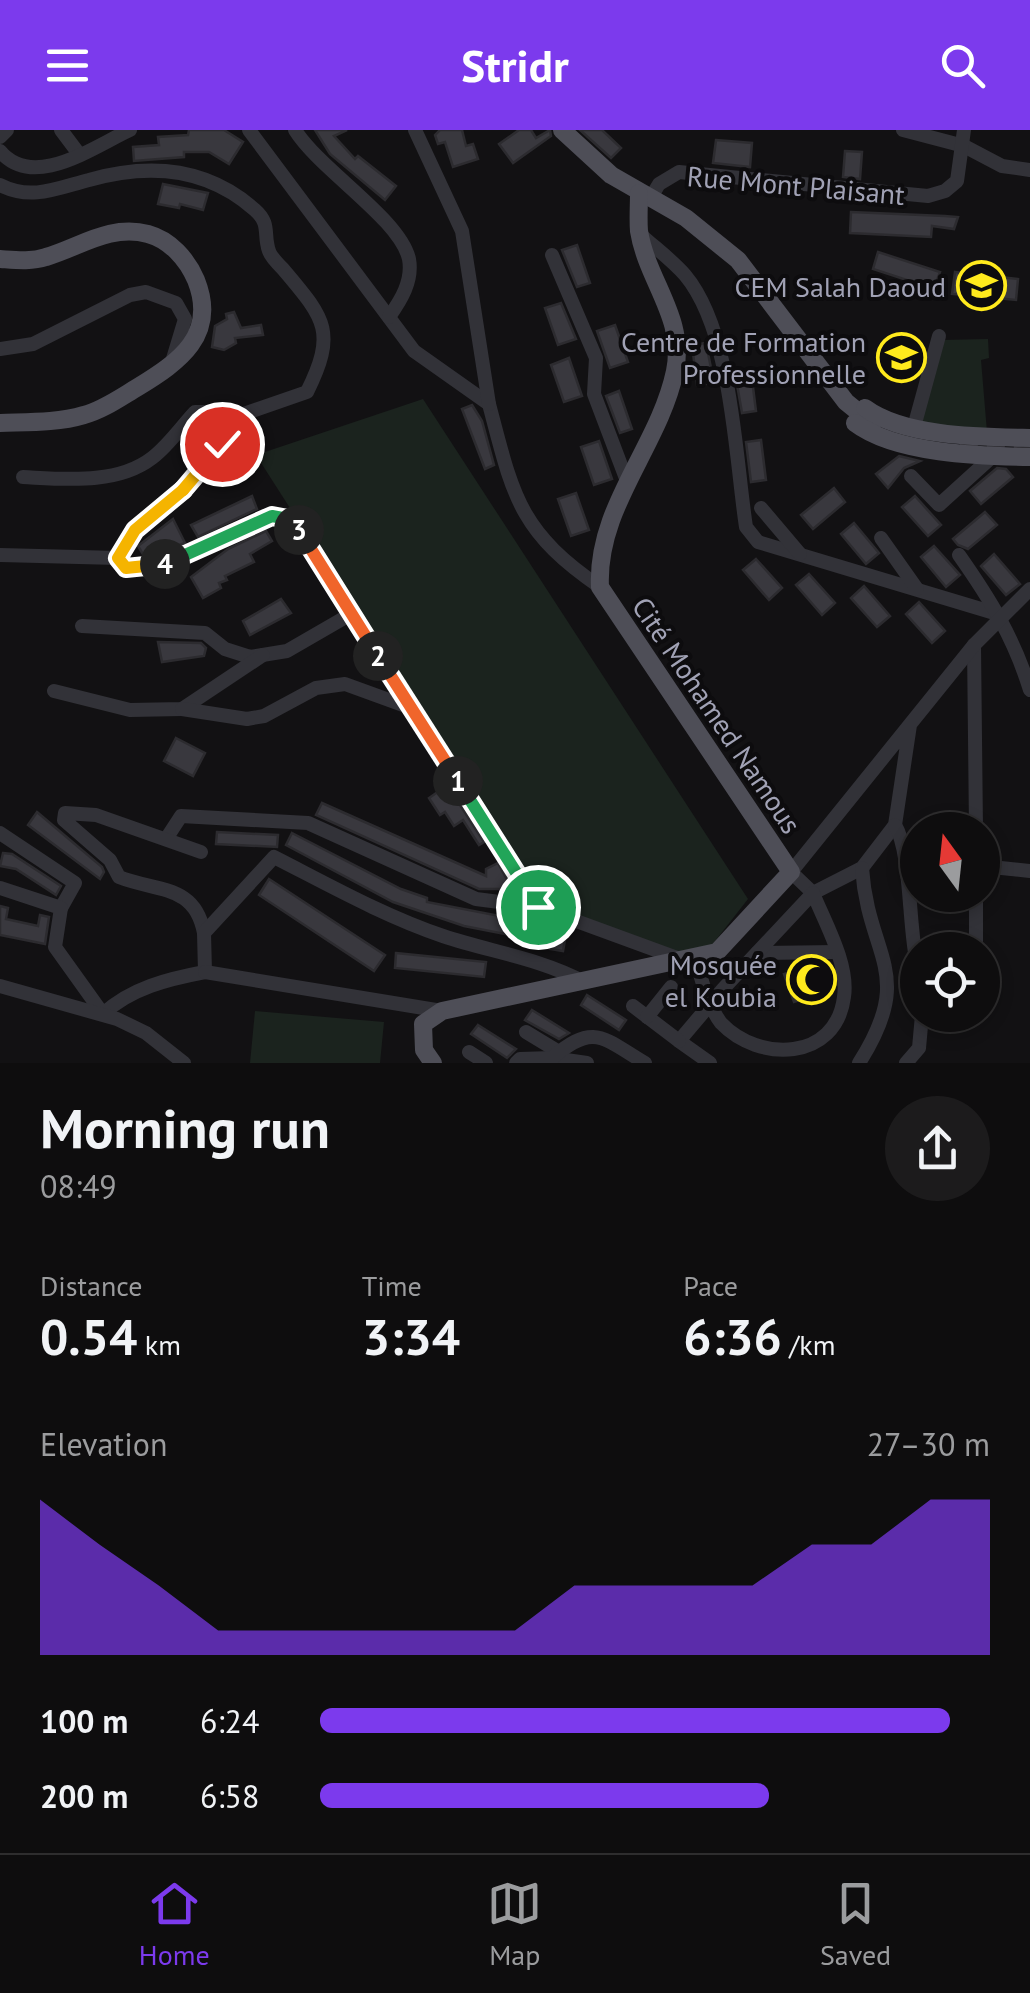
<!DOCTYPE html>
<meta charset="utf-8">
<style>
body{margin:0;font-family:"PT Sans",sans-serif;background:#1c1b1c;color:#f1f3f6;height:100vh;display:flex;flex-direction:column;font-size:38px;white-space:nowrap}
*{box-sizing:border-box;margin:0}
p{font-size:32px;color:#9b9c9e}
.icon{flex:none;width:55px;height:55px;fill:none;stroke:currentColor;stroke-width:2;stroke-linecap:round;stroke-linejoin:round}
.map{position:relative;height:933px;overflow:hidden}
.side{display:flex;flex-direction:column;background:#0e0d0e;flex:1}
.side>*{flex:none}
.needle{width:65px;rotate:345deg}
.buttons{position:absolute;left:900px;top:682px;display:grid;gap:20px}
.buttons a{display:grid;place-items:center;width:100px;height:100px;border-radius:50%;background:#0e0d0e;box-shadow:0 5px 15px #0003,0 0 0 2px #2e2d2e;font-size:50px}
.pin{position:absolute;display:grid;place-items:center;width:85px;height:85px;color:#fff;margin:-42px;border:5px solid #fff;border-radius:50%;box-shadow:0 2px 10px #0007}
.km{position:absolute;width:50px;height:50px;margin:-25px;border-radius:50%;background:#222;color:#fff;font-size:28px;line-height:50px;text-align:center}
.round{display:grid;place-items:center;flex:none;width:105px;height:105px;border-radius:52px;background:#1c1b1c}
.summary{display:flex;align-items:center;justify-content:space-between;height:170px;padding:0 40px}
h1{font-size:55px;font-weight:600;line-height:75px}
.stats{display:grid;grid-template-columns:repeat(3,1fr);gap:15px;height:170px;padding:10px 40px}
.stats div{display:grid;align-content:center}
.stats b{font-size:50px;font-weight:600}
.stats small{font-size:28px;font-weight:400}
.stats p{font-size:28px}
.chart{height:280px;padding:20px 40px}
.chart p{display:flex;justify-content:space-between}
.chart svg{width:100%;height:180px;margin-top:10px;fill:#7c3aed;opacity:.7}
ul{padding:0 40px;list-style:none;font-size:32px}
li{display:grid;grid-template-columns:160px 120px 1fr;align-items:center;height:75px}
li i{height:25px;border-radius:12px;background:#7c3aed}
header{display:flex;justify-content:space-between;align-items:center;height:130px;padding:0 40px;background:#7c3aed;color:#fff;font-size:45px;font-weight:600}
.menu{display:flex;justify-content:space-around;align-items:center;height:140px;border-top:2px solid #2e2d2e;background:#0e0d0e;font-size:28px;color:#9b9c9e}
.menu a{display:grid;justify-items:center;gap:5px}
.menu .selected{color:#7c3aed}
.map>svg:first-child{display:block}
.green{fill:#1b231e}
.building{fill:#39383e;stroke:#2c2b2f;stroke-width:2.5}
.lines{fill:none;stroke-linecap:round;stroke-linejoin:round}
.major-tunnel{stroke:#2f2e33;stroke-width:18;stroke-dasharray:18 9;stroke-linecap:butt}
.minor{stroke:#323238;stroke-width:14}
.major{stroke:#4e4e57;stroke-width:18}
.split-1-casing{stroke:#fff;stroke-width:20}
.split-2-casing{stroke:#fff;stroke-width:20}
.split-3-casing{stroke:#fff;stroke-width:20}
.split-4-casing{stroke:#fff;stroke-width:20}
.split-5-casing{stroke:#fff;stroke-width:20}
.split-6-casing{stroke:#fff;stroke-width:20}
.split-1{stroke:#22a559;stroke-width:12}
.split-2{stroke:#f0652b;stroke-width:12}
.split-3{stroke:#f0652b;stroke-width:12}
.split-4{stroke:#22a559;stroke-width:12}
.split-5{stroke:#f5b400;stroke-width:12}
.split-6{stroke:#f5b400;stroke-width:12}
.labels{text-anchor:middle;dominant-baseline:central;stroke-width:8;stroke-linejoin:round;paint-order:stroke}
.street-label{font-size:28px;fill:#a1a2b5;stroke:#0d0c0e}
.poi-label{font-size:28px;fill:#a1a2b5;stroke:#0d0c0e;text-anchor:end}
</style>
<header><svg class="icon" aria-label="menu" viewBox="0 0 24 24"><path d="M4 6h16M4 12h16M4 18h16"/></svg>Stridr<svg class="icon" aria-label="search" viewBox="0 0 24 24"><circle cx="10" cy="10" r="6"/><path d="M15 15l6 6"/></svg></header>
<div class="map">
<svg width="1030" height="933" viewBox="0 0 1030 933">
<rect width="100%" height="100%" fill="#121113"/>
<!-- green -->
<g class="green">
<path d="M988 209 989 228 981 230 987 302 920 293 942 210Z"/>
<path d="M423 269 748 769 712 815 677 822 544 775 256 325Z"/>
<path d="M255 881 384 892 380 933H250Z"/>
</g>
<!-- building -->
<g class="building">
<path d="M189 0H224L243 12 229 34 209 22H184V27L134 31 133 17 159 15 158 7 188 5Z"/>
<path d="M315 0H347L334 6 355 29 358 26 396 56 385 70 330 24Z"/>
<path d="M440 0H462L466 16 473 14 478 29 453 37 445 12 438 14 435 5Z"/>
<path d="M519 0H531L536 8 550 0 551 6 513 33 499 14Z"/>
<path d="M580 0H602L621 18 611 28Z"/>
<path d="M716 10 752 13 750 37 713 33Z"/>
<path d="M845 21 862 22 860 49 843 47Z"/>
<path d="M163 54 208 63 203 80 180 74 179 78 158 74Z"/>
<path d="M851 82 945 86 958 87 954 99 932 96 931 107 850 103Z"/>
<path d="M577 115 590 153 577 157 562 120Z"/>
<path d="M878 122 940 142 934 159 873 139Z"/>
<path d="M955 142 1018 149 1016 170 952 164Z"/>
<path d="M561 173 576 209 558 215 545 178Z"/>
<path d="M234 182 241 198 261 195 263 205 235 208 236 213 224 220 212 217 215 196 227 189 226 184Z"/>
<path d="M615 195 628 232 610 238 597 201Z"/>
<path d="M706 213 714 253 697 255 692 215Z"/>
<path d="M569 228 582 266 564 272 551 235Z"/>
<path d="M751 241 756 281 742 283 735 243Z"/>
<path d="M619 261 632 299 620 303 606 266Z"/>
<path d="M472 275 482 291 494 335 485 339 462 279Z"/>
<path d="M761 310 766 350 751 352 746 312Z"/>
<path d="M599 311 612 349 594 355 581 317Z"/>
<path d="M899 326 920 331 904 338 888 358 876 344Z"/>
<path d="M997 338 1006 339 1013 347 981 374 970 361Z"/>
<path d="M834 358 845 372 813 399 801 385Z"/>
<path d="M576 363 589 400 571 406 558 369Z"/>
<path d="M252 366 257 379 198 407 191 395Z"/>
<path d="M915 366 941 395 928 406 902 377Z"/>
<path d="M985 382 997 395 968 419 958 415 953 409Z"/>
<path d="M173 389 185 413 144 426 138 416Z"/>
<path d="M854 393 879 423 866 434 841 404Z"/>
<path d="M266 401 272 411 250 424 254 432 225 446 227 450 219 453 221 458 203 468 191 447 228 419Z"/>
<path d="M934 416 960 445 946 457 921 427Z"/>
<path d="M994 424 1020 454 1006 465 981 436Z"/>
<path d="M756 429 782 458 769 470 743 440Z"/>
<path d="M809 444 835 473 822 485 796 455Z"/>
<path d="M864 456 890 486 877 497 851 468Z"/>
<path d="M281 469 291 483 250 505 243 491Z"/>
<path d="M919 472 945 501 932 513 906 484Z"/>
<path d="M158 512 201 513 206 518 204 526 162 532Z"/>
<path d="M176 608 205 623 193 646 164 631Z"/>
<path d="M442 659 446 665 451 661 484 712 479 715 463 690 454 696 445 682 440 685 429 668Z"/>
<path d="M322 673 486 746V739L498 733 512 759H479L316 685Z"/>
<path d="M37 682 102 737 104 742 100 749 28 695Z"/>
<path d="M217 702 278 705 277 717 216 714Z"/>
<path d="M292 703 401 759 427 768V772L567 799 563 821 550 819 551 813 464 796 393 772 286 715Z"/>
<path d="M3 723 12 724 61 756 56 765 16 739 0 736Z"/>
<path d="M269 749 385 825 374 841 259 765Z"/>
<path d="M0 776 8 778 6 789 38 796 40 785 49 787 45 814 0 805Z"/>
<path d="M396 823 486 832 484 847 395 838Z"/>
<path d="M820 833H830L834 859 794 872 784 844Z"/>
<path d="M587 865 626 890 619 900 581 875Z"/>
<path d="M532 880 569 903 559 909 525 890Z"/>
<path d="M478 895 516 919 507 928 471 904Z"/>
</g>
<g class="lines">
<!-- major-tunnel -->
<path class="major-tunnel" d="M960 313 1030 318"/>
<!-- minor -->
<g class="minor">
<path d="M61 0 79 24"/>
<path d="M249 0 414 221 489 274C513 365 518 401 600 457"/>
<path d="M295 0C320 40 400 89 409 129 413 151 401 170 389 187"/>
<path d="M415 0 462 101 489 274"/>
<path d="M903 0 964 16 1002 36 1030 40"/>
<path d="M0 7 7 0"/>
<path d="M0 21C33 61 93 17 130 0"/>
<path d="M0 55C31 71 58 58 89 50 149 33 207 37 255 80 271 94 263 104 269 121 271 127 279 135 283 139 323 187 338 200 307 262L226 290"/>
<path d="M650 69 659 54 679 42 928 66 945 61 957 51 964 0"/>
<path d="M639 103C654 117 672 130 685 145 732 201 735 325 746 397L758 412 1001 485"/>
<path d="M552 125 596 228 594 264 627 351"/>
<path d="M0 219 33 214 130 165 146 162 176 173 185 189 172 232"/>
<path d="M914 297 939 206"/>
<path d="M911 346 939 375 994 325"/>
<path d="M23 347C64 349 117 355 152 328 168 316 181 297 195 282H221L228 299C217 327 190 355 168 375 148 393 129 402 118 428L126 438 161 435 272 386C311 393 332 453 351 484L287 521 250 527 225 519 205 503 82 496"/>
<path d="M761 378 800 424"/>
<path d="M881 408 917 459"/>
<path d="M0 425 118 428"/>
<path d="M959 425C990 469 1014 508 1030 560"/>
<path d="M351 484 538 777"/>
<path d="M974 515 976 700"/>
<path d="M54 561 130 580 182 579 263 525"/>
<path d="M182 579 247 589 264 586 316 558 345 554 411 578"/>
<path d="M910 595 895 695 862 738 813 763 791 742 974 515 1030 459"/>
<path d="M895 695C912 723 908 800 918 839"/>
<path d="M0 703 75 753 61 778"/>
<path d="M166 709 181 686 308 693 476 769 538 777 680 829"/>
<path d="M201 722 96 685 65 683 64 690 110 730 119 747C157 762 195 754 204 803"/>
<path d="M982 736 1030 741"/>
<path d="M0 758 61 778 55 817 103 884C131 858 168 849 205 842L204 803 274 727C329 755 384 786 443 806 491 822 539 828 584 852"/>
<path d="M976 765V820"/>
<path d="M757 823 836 822"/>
<path d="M696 828C701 850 708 876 721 893 759 933 836 931 844 867 849 834 825 793 813 763L723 859 679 911 710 933"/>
<path d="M205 842 442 881"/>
<path d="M0 856 117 889 146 903 184 933"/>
<path d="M633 876 679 911"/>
<path d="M647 887 671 857"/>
<path d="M526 902 559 922"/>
<path d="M469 922 486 933"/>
<path d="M552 928 587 933"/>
<path d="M516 933 520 929 552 928C594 892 603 908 645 933"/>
<path d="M859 933C917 842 868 828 862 738"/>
<path d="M906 933 919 918 922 885"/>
</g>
<!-- major -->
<g class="major">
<path d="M562 0 611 45 686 88 738 130 846 272 872 293"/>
<path d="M0 129C15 130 31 132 46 127 80 117 110 94 148 104 170 110 187 129 196 150 218 205 179 232 138 257 121 267 103 280 84 285 57 293 28 292 0 293"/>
<path d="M865 278C904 307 982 307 1030 308"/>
<path d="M855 293C896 324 980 326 1030 327"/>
<path d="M433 933 424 920 423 894 442 881 717 822 791 742 600 457C596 377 659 317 675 241 686 188 647 151 639 101 638 89 639 75 639 63"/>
</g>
</g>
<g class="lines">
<defs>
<path id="split-1" d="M458 651 538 777"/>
<path id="split-2" d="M378 526 458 651"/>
<path id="split-3" d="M299 400 378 526"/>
<path id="split-4" d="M165 434 272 386 288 389 299 400"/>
<path id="split-5" d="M165 434 126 438 118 428 135 400 183 360"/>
<path id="split-6" d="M183 360 222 314"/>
</defs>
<!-- split-1 casing -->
<use href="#split-1" class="split-1-casing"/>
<!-- split-2 casing -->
<use href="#split-2" class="split-2-casing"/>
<!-- split-3 casing -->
<use href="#split-3" class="split-3-casing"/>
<!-- split-4 casing -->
<use href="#split-4" class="split-4-casing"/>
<!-- split-5 casing -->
<use href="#split-5" class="split-5-casing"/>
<!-- split-6 casing -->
<use href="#split-6" class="split-6-casing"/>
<!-- split-1 -->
<use href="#split-1" class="split-1"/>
<!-- split-2 -->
<use href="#split-2" class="split-2"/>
<!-- split-3 -->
<use href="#split-3" class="split-3"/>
<!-- split-4 -->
<use href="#split-4" class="split-4"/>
<!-- split-5 -->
<use href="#split-5" class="split-5"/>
<!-- split-6 -->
<use href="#split-6" class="split-6"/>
</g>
<!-- icons -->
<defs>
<symbol id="school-ring" viewBox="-11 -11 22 22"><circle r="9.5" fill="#0d0c0e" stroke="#ffea1d" stroke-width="1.5"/><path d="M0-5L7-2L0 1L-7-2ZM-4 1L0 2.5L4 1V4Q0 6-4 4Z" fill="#ffea1d"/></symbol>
<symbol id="university-ring" viewBox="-11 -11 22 22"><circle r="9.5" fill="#0d0c0e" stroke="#ffea1d" stroke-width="1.5"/><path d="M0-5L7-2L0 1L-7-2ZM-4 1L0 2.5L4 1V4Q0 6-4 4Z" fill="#ffea1d"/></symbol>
<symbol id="mosque-ring" viewBox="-11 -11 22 22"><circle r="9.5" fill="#0d0c0e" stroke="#ffea1d" stroke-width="1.5"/><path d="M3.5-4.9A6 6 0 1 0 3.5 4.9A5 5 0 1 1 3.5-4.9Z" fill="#ffea1d"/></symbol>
</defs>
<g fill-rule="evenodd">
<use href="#school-ring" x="954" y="128" width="55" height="55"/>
<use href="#university-ring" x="874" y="200" width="55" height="55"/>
<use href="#mosque-ring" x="784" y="822" width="55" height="55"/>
</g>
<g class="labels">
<!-- street labels -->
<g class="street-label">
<text transform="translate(796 55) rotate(5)">Rue Mont Plaisant</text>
<text transform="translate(717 585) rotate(56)">Cité Mohamed Namous</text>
</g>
<!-- poi labels -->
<g class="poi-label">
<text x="946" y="156">CEM Salah Daoud</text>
<text x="866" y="211">Centre de Formation<tspan x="866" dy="32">Professionnelle</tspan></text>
<text x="777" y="834">Mosquée<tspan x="777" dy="32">el Koubia</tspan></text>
</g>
</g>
</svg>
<div class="buttons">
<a><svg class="needle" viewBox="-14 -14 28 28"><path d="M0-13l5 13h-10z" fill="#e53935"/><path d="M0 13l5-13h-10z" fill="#9b9c9e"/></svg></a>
<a><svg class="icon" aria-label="locate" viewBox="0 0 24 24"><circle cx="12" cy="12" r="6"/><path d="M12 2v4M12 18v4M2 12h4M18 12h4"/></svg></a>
</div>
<div class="pin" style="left:538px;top:777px;background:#1e9e55"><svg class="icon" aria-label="arrive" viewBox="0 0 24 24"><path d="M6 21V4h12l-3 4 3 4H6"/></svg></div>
<div class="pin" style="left:222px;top:314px;background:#d93025"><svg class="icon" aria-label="check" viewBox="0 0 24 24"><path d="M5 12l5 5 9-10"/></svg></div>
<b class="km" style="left:458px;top:651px">1</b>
<b class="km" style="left:378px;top:526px">2</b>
<b class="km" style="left:299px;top:400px">3</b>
<b class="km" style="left:165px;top:434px">4</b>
</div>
<section class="side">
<div class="summary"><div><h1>Morning run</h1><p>08:49</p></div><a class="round"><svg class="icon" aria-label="share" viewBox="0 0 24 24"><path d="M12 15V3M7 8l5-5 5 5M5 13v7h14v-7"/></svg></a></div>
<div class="stats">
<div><p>Distance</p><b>0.54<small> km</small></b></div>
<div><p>Time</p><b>3:34</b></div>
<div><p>Pace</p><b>6:36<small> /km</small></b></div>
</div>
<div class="chart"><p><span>Elevation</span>27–30 m</p>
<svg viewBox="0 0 160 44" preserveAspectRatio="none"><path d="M0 44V6L10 17L20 27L30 38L40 38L50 38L60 38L70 38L80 38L90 27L100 27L110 27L120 27L130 17L140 17L150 6L160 6V44z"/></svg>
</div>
<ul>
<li><b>100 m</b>6:24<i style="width:94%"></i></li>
<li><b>200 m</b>6:58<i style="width:67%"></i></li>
</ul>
</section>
<nav class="menu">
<a class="selected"><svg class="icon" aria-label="home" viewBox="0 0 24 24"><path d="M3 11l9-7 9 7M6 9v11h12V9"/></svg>Home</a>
<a><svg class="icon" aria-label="map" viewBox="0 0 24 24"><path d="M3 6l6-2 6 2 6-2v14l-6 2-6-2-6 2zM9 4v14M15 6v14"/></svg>Map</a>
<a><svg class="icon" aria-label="saved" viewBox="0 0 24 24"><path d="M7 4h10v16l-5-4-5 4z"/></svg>Saved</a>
</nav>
